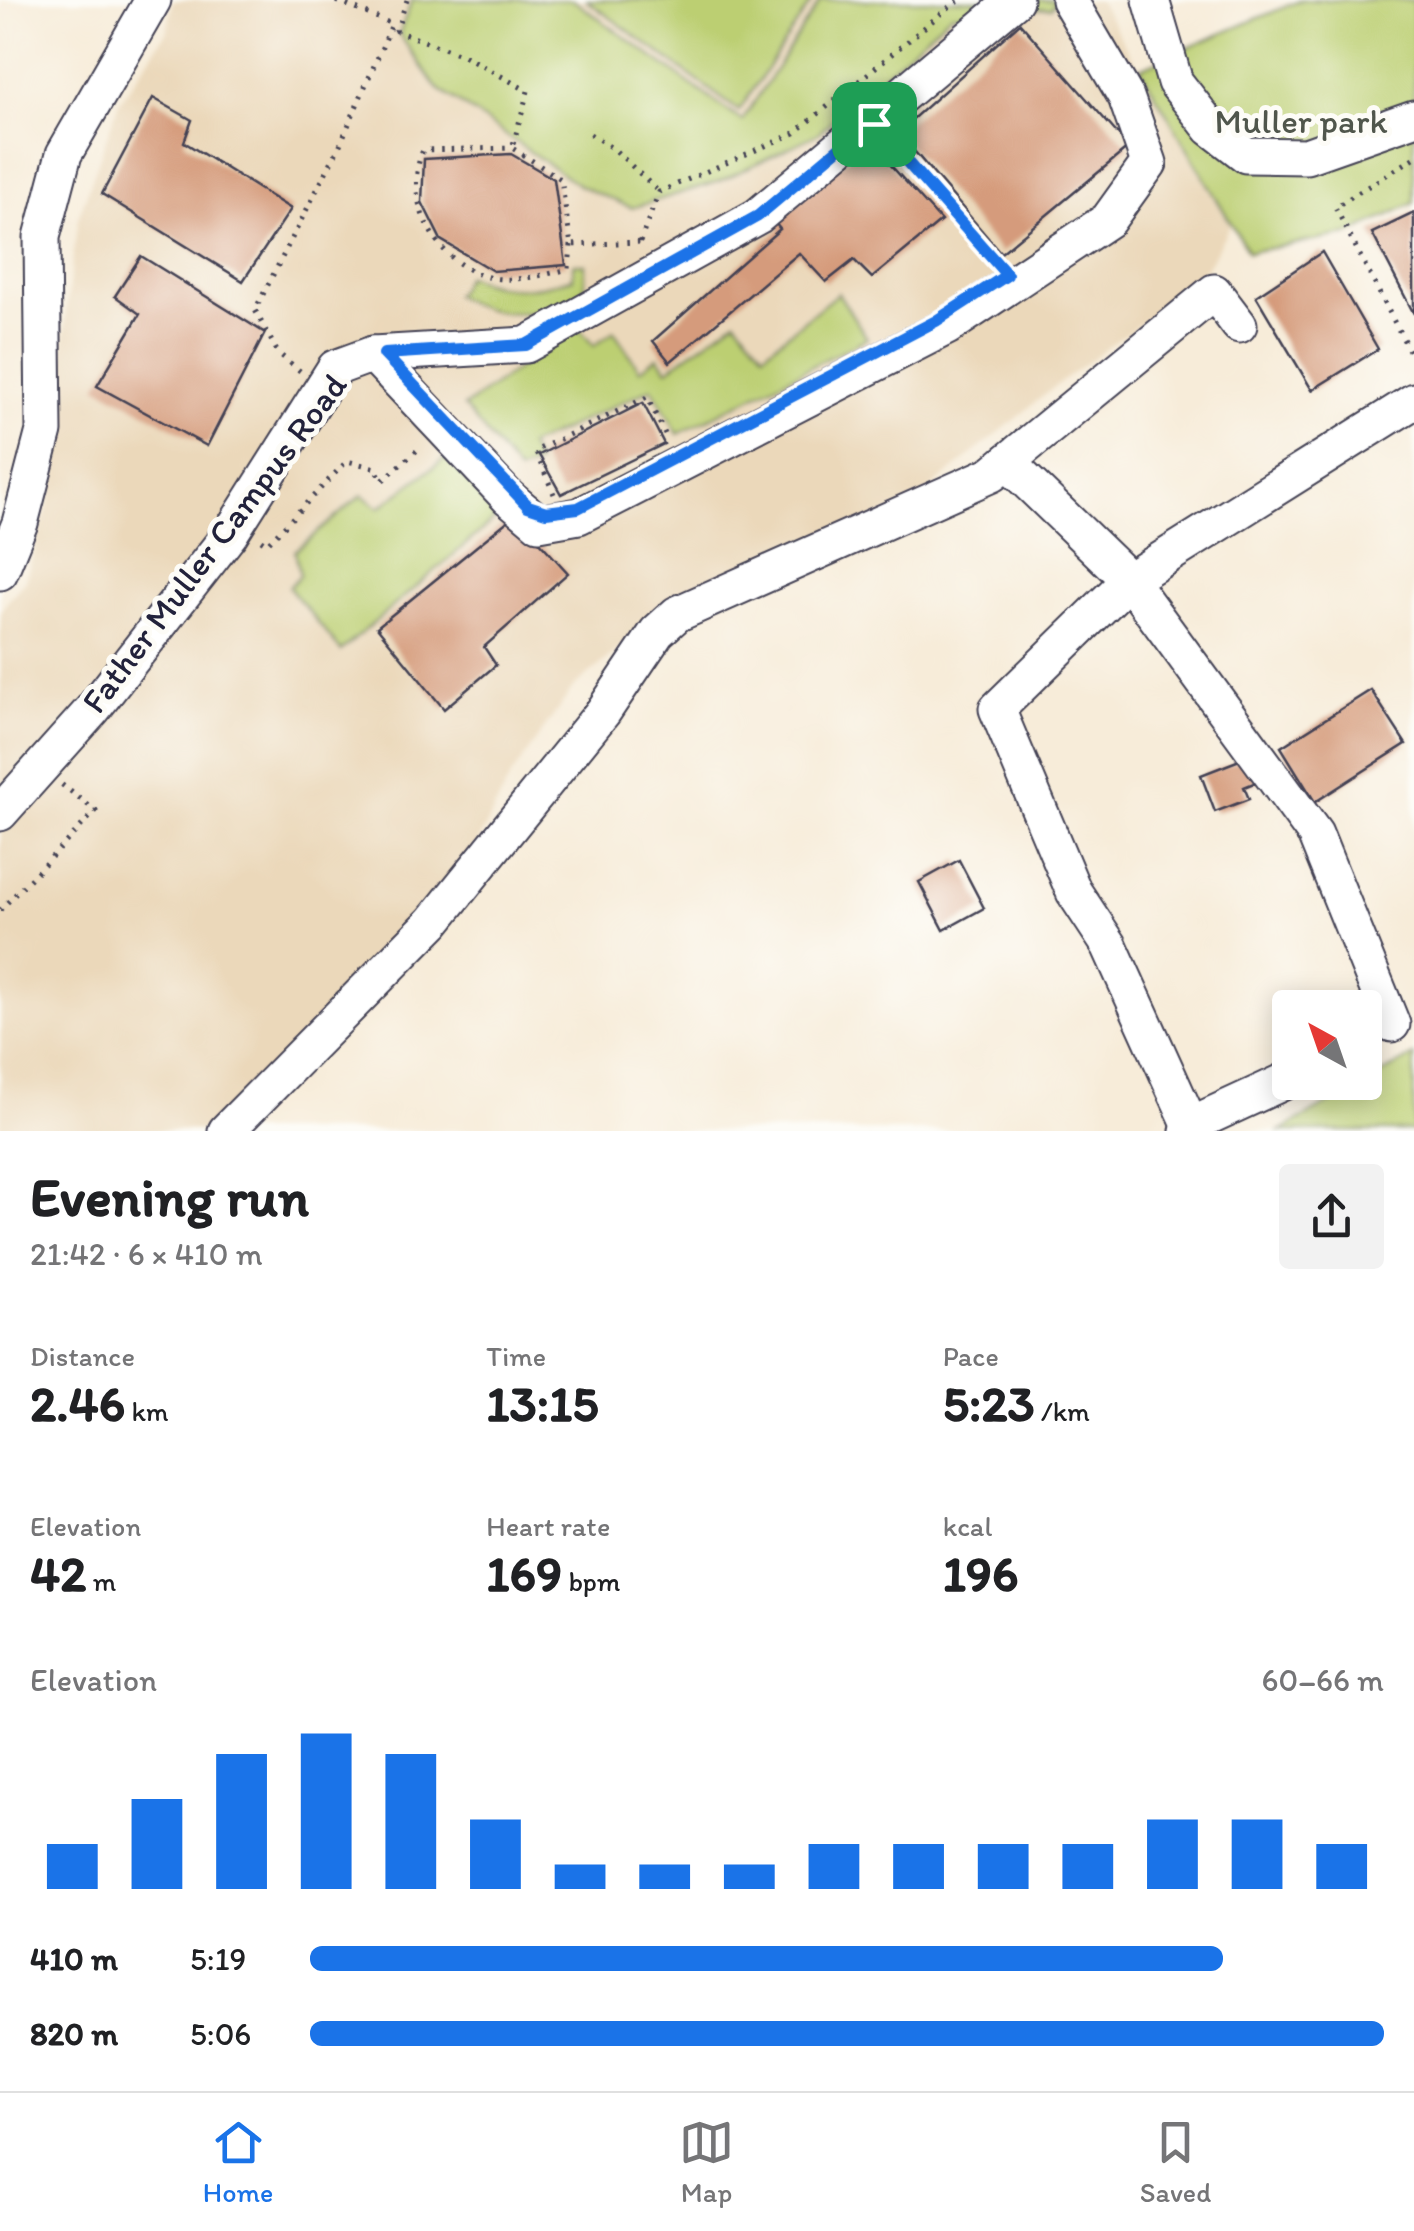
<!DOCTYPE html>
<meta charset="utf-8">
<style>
body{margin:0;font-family:Itim,sans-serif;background:#f2f2f2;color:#202124;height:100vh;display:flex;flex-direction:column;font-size:38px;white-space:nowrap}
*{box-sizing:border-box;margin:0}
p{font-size:32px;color:#757577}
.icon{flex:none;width:55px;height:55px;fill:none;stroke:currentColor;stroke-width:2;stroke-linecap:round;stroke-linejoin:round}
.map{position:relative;height:1131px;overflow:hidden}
.side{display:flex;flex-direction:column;background:#fff;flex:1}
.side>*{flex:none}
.needle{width:65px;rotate:320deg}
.controls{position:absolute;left:1272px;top:990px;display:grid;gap:20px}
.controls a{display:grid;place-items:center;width:110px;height:110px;border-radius:10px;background:#fff;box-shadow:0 5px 25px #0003;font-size:50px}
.pin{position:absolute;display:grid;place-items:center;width:85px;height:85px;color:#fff;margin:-42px;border-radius:20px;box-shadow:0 5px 15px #0006}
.round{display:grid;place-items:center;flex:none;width:105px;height:105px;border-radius:10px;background:#f2f2f2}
.overview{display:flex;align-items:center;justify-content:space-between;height:170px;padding:0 30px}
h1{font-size:55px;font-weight:700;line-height:75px}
.metrics{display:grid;grid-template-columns:repeat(3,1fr);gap:15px;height:170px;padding:10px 30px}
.metrics div{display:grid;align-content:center}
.metrics b{font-size:50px;font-weight:700}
.metrics small{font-size:28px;font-weight:400}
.metrics p{font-size:28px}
.chart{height:280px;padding:20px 30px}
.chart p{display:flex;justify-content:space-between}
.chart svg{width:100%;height:180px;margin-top:10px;stroke:#1a73e8;stroke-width:6}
ul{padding:0 30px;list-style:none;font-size:32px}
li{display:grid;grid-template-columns:160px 120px 1fr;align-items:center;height:75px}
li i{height:25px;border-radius:12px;background:#1a73e8}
.tab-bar{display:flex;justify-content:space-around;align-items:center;height:140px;border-top:2px solid #e0e0e0;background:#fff;font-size:28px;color:#757577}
.tab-bar a{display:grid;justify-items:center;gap:5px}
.tab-bar .on{color:#1a73e8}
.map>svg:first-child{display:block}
.built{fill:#ebd8ba}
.green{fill:#bccf72;stroke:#6f7856;stroke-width:2.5}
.building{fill:#d59b7c}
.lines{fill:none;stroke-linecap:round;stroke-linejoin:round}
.minor-casing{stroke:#424053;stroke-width:39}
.path{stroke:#424053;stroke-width:5;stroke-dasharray:2.5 8;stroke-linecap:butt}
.minor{stroke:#fff;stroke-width:35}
.route-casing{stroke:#fff;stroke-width:20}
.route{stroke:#1a73e8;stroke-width:12}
.labels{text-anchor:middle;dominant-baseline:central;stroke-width:10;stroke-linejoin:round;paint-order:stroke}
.park-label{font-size:35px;fill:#50564c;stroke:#fdfcf7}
.street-label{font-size:35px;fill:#22223b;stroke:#fdfcf7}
</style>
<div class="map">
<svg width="1414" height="1131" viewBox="0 0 1414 1131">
<rect width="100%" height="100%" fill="#fdfcf7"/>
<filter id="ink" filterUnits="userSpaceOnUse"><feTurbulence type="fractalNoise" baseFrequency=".01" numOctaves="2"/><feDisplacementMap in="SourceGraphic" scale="20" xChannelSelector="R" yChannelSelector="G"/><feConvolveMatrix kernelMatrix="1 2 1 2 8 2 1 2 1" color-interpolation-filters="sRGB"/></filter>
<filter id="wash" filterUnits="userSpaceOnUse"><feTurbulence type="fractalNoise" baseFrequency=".0048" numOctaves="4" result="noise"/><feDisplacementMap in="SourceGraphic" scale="40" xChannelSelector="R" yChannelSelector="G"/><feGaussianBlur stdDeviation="2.25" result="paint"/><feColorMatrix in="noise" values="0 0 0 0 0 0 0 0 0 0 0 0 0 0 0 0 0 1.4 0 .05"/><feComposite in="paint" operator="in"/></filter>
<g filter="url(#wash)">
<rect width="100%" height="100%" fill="#f7ecd9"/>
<!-- built -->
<path class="built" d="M173 0H1099L1230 225 1207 267 1166 304 1058 384 925 493 625 644 573 688 511 776 466 866 215 1131H0V611L25 580 55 480 66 309 78 218 119 103 167 31Z"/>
<!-- green -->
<g class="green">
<path d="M412 0H573L742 121 821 0H1057L1051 8 951 14 817 134 720 181 632 208 580 186 436 87 399 34Z"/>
<path d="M586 0H813L739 111Z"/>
<path d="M1301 0H1414V203L1348 235 1248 252 1140 68Z"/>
<path d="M573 264H585V288C547 321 497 319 455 296L466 276C512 293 527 291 573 278Z"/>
<path d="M838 293 867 338 678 434 652 388 529 446 537 464 518 472 464 407 577 326 594 346 614 331 640 370 658 357 668 369 736 320 764 353Z"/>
<path d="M447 457 500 515 341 651 289 587 300 575 295 551 362 495 379 508Z"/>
<path d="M1414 1056V1131H1280Z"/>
</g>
<g id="blocks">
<!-- building -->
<g class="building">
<path d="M1020 23 1129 147 1001 253 898 132Z"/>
<path d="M153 98 192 120 184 142 291 209 243 281 102 194Z"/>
<path d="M868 140 941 221 872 278 854 260 826 282 799 253 670 362 653 341 780 229 775 223Z"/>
<path d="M511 154 554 179 566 265 493 271 441 240 422 202 424 159Z"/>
<path d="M1414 213V314L1372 233Z"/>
<path d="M1322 252 1378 349 1312 390 1256 296Z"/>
<path d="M141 256 265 333 207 446 97 386 140 314 115 296Z"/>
<path d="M643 403 664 444 561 494 539 455Z"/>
<path d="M515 515 568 573 484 647 496 665 444 709 377 627Z"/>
<path d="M1371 690 1406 744 1315 802 1281 747Z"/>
<path d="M1250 756 1259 781 1244 787 1249 799 1215 812 1201 775Z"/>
<path d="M959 860 984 908 944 930 919 882Z"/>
</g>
</g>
</g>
<g filter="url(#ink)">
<use href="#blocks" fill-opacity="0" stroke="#424053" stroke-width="2.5"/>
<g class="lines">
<defs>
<g id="minor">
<path d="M1151 0 1175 82 1211 128 1246 155 1306 156 1414 118"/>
<path d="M373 354 508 497 539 523 579 516 947 327 1108 220 1149 163 1126 97 1069 0"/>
<path d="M1007 462 1129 580 1315 834 1392 1024"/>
<path d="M0 572 20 523 44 431 42 237 64 154 153 0"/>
<path d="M0 813 93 709 230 534 335 368 373 354 526 345 758 216 1015 0"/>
<path d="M1192 1128 1109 945 1074 892 997 709 1129 580 1414 401"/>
<path d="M226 1131 433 922 603 712 657 632 677 614 992 474 1214 292 1239 325"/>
<path d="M1188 1131 1201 1120 1290 1079"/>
</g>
</defs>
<!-- minor casing -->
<use href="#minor" class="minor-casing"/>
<!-- path -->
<g class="path">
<path d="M407 0 396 31 463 55 528 91 512 148"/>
<path d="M590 134 615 150 659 192"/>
<path d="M890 142 995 261"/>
<path d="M1414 158 1335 207 1414 360"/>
<path d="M640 242 659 192 795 133 953 4 963 0"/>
<path d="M571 245 569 269C544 275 510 284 484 276 434 260 402 197 423 150L512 148 561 179 571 245 640 242 644 248"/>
<path d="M300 371 278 353 255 310 339 147 392 24 334 0"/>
<path d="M554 494 535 451 647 397 668 440"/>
<path d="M261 540 267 544 347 461 376 468 382 481 422 446"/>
<path d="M0 910 96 811 61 784"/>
</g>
<!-- minor -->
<use href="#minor" class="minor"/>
</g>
</g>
<g class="lines" filter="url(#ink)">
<defs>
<path id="route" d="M871 121 1007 275 936 321 578 508 546 512 528 506 384 354 526 345 758 216Z"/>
</defs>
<!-- route casing -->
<use href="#route" class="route-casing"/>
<!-- route -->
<use href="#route" class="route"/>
</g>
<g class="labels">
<!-- park labels -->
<g class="park-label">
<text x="1301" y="121">Muller park</text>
</g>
<!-- street labels -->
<g class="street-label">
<text transform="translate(214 543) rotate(-53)">Father Muller Campus Road</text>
</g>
</g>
</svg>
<div class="controls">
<a><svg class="needle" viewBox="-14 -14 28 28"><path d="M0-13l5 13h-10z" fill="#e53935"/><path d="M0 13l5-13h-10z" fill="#757577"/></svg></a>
</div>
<div class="pin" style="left:874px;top:124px;background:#1e9e55"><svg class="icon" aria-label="arrive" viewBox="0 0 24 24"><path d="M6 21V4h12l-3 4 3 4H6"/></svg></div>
</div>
<section class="side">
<div class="overview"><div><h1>Evening run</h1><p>21:42 · 6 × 410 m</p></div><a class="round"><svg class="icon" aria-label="share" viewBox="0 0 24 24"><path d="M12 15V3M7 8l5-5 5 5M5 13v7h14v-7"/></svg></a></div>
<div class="metrics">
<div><p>Distance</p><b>2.46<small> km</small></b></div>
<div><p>Time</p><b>13:15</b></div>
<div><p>Pace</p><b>5:23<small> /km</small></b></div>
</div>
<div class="metrics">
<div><p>Elevation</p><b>42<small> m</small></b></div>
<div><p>Heart rate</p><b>169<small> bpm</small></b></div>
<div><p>kcal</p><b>196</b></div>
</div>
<div class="chart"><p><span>Elevation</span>60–66 m</p>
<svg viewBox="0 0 160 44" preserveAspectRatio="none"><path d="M5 44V33M15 44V22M25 44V11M35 44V6M45 44V11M55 44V27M65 44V38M75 44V38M85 44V38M95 44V33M105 44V33M115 44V33M125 44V33M135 44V27M145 44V27M155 44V33"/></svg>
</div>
<ul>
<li><b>410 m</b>5:19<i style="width:85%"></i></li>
<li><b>820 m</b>5:06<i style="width:100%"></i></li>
</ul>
</section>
<nav class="tab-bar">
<a class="on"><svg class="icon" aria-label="home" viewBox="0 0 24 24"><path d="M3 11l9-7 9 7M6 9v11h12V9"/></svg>Home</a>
<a><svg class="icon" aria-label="map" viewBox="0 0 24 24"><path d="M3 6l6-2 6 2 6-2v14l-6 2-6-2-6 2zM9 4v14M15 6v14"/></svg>Map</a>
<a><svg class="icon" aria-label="saved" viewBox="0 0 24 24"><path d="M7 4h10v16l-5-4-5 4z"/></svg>Saved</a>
</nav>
